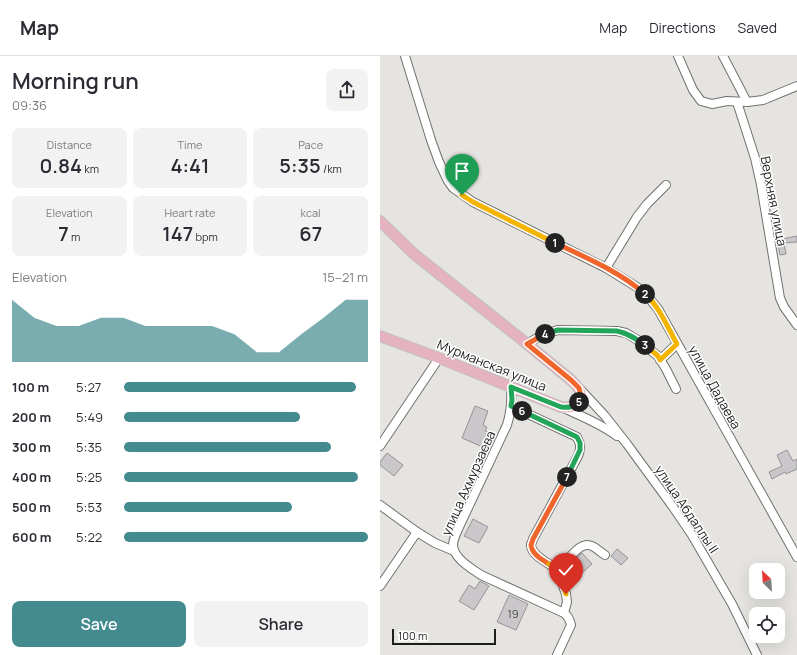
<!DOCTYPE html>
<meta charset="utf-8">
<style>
body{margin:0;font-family:Manrope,sans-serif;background:#f2f2f3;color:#2b2b33;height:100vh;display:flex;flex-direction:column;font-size:15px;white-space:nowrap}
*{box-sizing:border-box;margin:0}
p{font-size:13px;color:#7c7c81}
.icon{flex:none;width:22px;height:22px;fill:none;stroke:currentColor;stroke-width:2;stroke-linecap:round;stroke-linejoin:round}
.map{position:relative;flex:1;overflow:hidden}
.side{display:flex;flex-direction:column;background:#fff;width:380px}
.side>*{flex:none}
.needle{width:26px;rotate:335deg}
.buttons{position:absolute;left:369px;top:507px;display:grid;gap:8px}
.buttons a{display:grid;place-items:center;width:36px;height:36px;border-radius:8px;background:#fff;box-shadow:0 4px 16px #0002;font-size:20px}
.scale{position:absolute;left:12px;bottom:10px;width:104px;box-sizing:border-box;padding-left:4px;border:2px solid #1e1e1d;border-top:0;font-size:11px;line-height:14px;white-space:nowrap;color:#1e1e1d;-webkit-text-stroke:3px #fff;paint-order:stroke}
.pin{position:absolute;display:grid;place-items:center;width:34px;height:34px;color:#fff;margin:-41px -17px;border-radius:50% 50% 50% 0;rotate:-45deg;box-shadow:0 0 4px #0007}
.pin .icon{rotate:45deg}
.km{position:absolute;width:20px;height:20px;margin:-10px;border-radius:50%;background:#222;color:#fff;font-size:11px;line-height:20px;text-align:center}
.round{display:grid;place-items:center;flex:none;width:42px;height:42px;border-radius:8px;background:#f2f2f3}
.head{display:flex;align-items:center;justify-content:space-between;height:68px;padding:0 12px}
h1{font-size:22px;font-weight:600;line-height:30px}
.stats{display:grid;grid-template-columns:repeat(3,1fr);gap:6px;height:68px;padding:4px 12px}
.stats div{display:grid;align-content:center;border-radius:8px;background:#f2f2f3;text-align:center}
.stats b{font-size:20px;font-weight:600}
.stats small{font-size:11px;font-weight:400}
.stats p{font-size:11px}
.chart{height:112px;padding:8px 12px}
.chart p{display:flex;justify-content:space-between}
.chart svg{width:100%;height:72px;margin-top:4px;fill:#438b8e;opacity:.7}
.action{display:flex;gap:8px;margin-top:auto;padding:8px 12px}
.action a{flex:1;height:46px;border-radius:8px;background:#438b8e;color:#fff;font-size:16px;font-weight:600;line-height:46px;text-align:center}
.action a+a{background:#f2f2f3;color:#2b2b33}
ul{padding:0 12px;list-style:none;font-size:13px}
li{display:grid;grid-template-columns:64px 48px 1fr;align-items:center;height:30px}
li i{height:10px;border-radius:5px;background:#438b8e}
header{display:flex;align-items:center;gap:24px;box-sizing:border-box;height:56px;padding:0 20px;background:#fff;border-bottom:1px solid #e1e1e2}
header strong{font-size:19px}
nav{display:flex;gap:22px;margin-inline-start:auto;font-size:14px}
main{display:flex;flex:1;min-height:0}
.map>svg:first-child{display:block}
.building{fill:#c9c7c9;stroke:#959396}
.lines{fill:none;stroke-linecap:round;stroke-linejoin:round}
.minor-casing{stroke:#71706d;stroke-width:10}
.major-casing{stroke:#c0c0c0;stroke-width:12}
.minor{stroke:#fff;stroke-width:8}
.major{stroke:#e5b3bf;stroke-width:10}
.split-1-casing{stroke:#fff;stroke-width:8}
.split-2-casing{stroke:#fff;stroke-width:8}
.split-3-casing{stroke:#fff;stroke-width:8}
.split-4-casing{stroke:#fff;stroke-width:8}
.split-5-casing{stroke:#fff;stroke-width:8}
.split-6-casing{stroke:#fff;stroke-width:8}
.split-7-casing{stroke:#fff;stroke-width:8}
.split-8-casing{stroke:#fff;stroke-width:8}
.split-9-casing{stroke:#fff;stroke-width:8}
.split-1{stroke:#f5b400;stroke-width:5}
.split-2{stroke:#f0652b;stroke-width:5}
.split-3{stroke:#f5b400;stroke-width:5}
.split-4{stroke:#22a559;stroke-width:5}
.split-5{stroke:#f0652b;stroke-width:5}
.split-6{stroke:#22a559;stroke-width:5}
.split-7{stroke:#22a559;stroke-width:5}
.split-8{stroke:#f0652b;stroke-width:5}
.split-9{stroke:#f5b400;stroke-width:5}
.labels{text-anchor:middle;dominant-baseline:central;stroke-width:3;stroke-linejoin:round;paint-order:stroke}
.number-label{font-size:11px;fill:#494848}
.street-label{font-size:13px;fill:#1e1e1d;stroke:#fff}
</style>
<header>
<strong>Map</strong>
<nav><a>Map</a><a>Directions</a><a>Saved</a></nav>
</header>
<main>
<section class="side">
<div class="head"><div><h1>Morning run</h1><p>09:36</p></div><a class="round"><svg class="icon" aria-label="share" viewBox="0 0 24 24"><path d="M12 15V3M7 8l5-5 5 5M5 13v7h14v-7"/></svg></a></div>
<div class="stats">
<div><p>Distance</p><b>0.84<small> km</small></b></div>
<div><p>Time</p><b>4:41</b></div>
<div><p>Pace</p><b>5:35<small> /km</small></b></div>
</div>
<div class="stats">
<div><p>Elevation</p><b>7<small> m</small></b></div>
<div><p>Heart rate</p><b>147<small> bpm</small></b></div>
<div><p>kcal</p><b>67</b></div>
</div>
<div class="chart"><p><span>Elevation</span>15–21 m</p>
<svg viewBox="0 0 160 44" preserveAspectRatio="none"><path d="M0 44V6L10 17L20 22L30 22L40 17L50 17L60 22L70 22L80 22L90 22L100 27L110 38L120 38L130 27L140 17L150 6L160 6V44z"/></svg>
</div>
<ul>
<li><b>100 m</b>5:27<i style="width:95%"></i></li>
<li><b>200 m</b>5:49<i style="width:72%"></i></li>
<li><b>300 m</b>5:35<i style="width:85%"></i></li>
<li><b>400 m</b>5:25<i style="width:96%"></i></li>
<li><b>500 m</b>5:53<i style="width:69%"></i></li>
<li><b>600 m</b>5:22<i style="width:100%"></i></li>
</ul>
<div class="action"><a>Save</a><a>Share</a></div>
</section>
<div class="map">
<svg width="417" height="599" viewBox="0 0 417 599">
<rect width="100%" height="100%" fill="#e6e4e1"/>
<!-- building -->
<g class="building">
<path d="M417 180V186L404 187 406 198 400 199 397 184Z"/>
<path d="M95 350 108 355 103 369 107 371 105 375 111 377 105 392 82 382Z"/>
<path d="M407 394 413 405 417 403V413L406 418 405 416 392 423 389 416 402 410 397 399Z"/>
<path d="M7 397 23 409 14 420 0 409V406Z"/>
<path d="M93 463 108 471 99 487 84 480Z"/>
<path d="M237 493 248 502 241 509 231 500Z"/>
<path d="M202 497 212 508 203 516 198 511 191 517 186 511Z"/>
<path d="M100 525 109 530 94 554 79 545 89 529 95 533Z"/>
<path d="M129 539 148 548 136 574 117 566Z"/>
</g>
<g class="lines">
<defs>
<g id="minor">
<path d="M25 0 51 84 59 106 68 125 73 132 93 146 226 212 260 233 269 242 278 253 417 501"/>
<path d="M298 0 313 34 321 45 332 48 347 45 367 46 383 44 417 30"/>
<path d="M343 0 367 46"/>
<path d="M357 46 375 102 381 129 400 242 404 251 417 269"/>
<path d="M226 212 257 161 267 148 286 129"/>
<path d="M147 288 162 279 178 274 237 275 246 277 256 283 278 300 286 313 296 333"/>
<path d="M280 304 297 288"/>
<path d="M131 331C132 345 131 356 127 369L79 471C77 476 73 483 73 489 73 502 92 513 101 519L184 557C188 560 190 564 191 569L177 599"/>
<path d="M199 332 225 360 247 388 293 451 312 479 352 548 377 599"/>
<path d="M131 350 197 381C201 388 201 393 198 400L153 483C153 485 151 487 151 489 151 500 172 509 180 515"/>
<path d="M182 351C200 360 220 367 237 380"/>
<path d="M0 390 59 302"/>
<path d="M0 449 37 476 55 487 74 495"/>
<path d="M0 530 37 476"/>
<path d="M184 557 187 546 186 538 181 524 180 515C185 507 198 488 208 489 214 489 220 496 225 499"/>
</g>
<path id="major" d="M0 165 34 198 141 283 191 324C198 331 202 335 201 345 194 351 190 352 181 351L59 302 0 280"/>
</defs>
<!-- minor casing -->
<use href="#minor" class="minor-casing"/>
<!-- major casing -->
<use href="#major" class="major-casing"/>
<!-- minor -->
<use href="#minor" class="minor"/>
<!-- major -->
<use href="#major" class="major"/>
</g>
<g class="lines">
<defs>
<path id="split-1" d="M82 139 93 146 175 187"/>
<path id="split-2" d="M175 187C205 201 240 216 265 238"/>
<path id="split-3" d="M265 289 278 300 280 304 297 288C288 272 279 250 265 238"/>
<path id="split-4" d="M165 278 178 274 237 275C248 277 256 283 265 289"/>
<path id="split-5" d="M165 278 147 288 191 324 199 332 201 340V345L199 346"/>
<path id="split-6" d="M142 355 131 350 132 344 131 331 181 351C189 352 193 351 199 346"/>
<path id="split-7" d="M142 355 197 381 200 387V394L187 421"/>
<path id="split-8" d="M169 508C163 504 152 499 151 489 151 489 153 483 153 483L187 421"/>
<path id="split-9" d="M169 508 180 515 181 524 186 538"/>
</defs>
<!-- split-1 casing -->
<use href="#split-1" class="split-1-casing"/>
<!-- split-2 casing -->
<use href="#split-2" class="split-2-casing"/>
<!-- split-3 casing -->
<use href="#split-3" class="split-3-casing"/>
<!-- split-4 casing -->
<use href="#split-4" class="split-4-casing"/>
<!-- split-5 casing -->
<use href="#split-5" class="split-5-casing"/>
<!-- split-6 casing -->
<use href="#split-6" class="split-6-casing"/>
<!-- split-7 casing -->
<use href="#split-7" class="split-7-casing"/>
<!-- split-8 casing -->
<use href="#split-8" class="split-8-casing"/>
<!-- split-9 casing -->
<use href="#split-9" class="split-9-casing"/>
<!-- split-1 -->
<use href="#split-1" class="split-1"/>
<!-- split-2 -->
<use href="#split-2" class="split-2"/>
<!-- split-3 -->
<use href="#split-3" class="split-3"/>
<!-- split-4 -->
<use href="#split-4" class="split-4"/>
<!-- split-5 -->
<use href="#split-5" class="split-5"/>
<!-- split-6 -->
<use href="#split-6" class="split-6"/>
<!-- split-7 -->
<use href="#split-7" class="split-7"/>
<!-- split-8 -->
<use href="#split-8" class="split-8"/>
<!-- split-9 -->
<use href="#split-9" class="split-9"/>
</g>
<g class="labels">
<!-- number labels -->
<g class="number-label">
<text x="133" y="557">19</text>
</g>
<!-- street labels -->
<g class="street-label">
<text transform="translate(394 145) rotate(79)">Верхняя улица</text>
<text transform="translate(112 309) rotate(22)">Мурманская улица</text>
<text transform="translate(335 331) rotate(61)">улица Дадаева</text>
<text transform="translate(88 427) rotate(-66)">улица Ахмурзаева</text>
<text transform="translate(307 453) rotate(56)">улица Абдаллы II</text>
</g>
</g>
</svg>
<div class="buttons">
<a><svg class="needle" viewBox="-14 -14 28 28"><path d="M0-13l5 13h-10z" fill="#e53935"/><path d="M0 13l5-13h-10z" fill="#7c7c81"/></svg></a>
<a><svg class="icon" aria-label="locate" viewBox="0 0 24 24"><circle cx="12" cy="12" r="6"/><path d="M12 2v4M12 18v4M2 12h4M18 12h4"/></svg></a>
</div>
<div class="scale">100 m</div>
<div class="pin" style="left:82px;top:139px;background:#1e9e55"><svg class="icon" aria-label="arrive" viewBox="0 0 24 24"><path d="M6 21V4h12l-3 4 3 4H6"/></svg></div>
<div class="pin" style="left:186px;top:538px;background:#d93025"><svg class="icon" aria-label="check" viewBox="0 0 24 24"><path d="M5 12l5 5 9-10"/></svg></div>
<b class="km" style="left:175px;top:187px">1</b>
<b class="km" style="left:265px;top:238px">2</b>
<b class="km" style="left:265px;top:289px">3</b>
<b class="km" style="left:165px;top:278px">4</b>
<b class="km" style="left:199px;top:346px">5</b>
<b class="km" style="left:142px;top:355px">6</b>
<b class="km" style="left:187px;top:421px">7</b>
</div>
</main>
